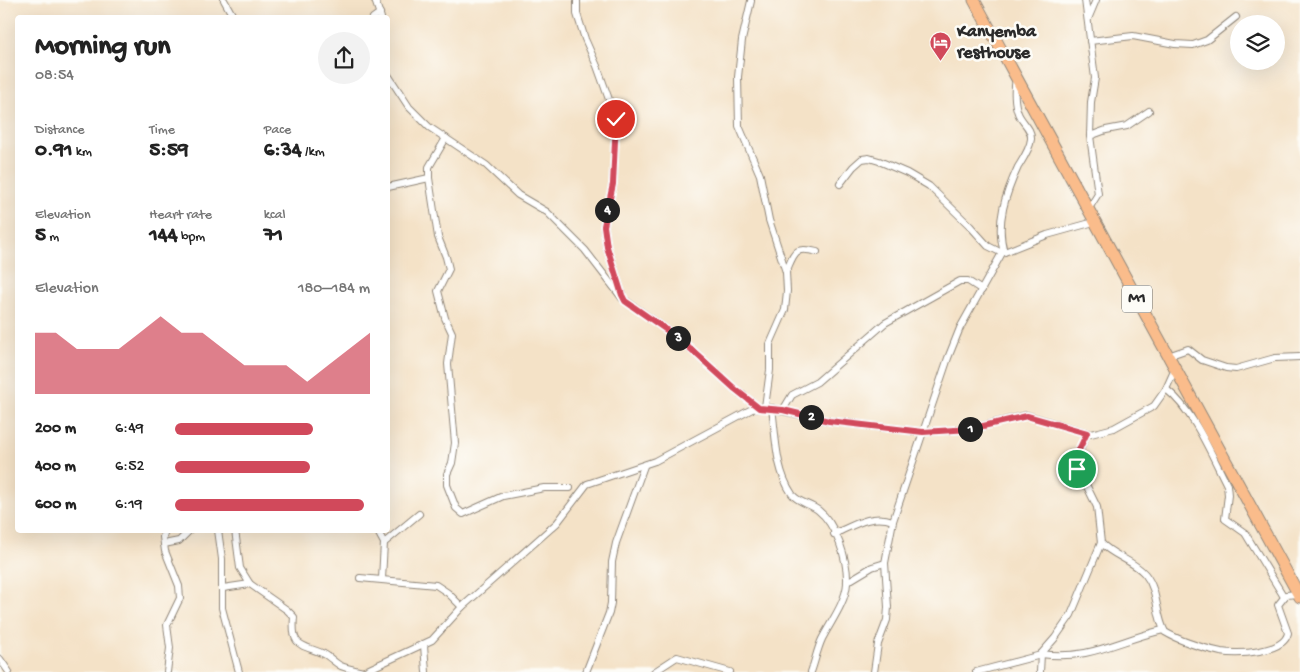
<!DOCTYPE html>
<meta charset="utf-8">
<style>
body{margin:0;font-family:"Gochi Hand",sans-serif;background:#f2f2f2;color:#222;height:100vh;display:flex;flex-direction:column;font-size:19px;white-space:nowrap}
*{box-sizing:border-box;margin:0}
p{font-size:16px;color:#767676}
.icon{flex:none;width:28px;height:28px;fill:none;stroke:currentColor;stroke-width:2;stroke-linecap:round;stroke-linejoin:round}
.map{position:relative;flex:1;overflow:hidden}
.drawer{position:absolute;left:15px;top:15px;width:375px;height:518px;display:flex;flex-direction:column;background:#fff;border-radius:5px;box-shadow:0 5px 20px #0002}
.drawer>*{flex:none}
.tools{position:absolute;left:1230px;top:15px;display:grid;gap:10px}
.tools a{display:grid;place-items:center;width:55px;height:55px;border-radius:50%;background:#fff;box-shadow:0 5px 20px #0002;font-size:25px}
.pin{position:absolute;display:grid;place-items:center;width:42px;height:42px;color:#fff;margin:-21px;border:2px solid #fff;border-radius:50%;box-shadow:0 1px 5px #0007}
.km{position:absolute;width:25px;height:25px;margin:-12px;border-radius:50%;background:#222;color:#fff;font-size:14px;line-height:25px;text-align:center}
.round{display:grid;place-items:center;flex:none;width:52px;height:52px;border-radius:26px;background:#f2f2f2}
.headline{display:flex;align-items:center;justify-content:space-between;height:85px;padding:0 20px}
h1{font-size:28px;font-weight:800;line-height:38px}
.figures{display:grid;grid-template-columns:repeat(3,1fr);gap:8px;height:85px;padding:5px 20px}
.figures div{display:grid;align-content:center}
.figures b{font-size:21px;font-weight:800}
.figures small{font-size:14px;font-weight:400}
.figures p{font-size:14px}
.chart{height:140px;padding:10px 20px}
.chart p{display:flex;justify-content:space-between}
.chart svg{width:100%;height:90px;margin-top:5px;fill:#d1495b;opacity:.7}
ul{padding:0 20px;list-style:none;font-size:16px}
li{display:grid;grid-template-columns:80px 60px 1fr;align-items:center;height:38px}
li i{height:12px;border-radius:6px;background:#d1495b}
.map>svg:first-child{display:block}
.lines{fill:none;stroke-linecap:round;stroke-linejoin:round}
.street-casing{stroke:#908679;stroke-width:8}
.highway-casing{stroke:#908679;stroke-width:13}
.street{stroke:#fff;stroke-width:6}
.highway{stroke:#fabc8b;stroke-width:11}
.route-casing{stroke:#fff;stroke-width:10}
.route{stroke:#d1495b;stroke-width:6}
.labels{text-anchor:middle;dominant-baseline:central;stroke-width:5;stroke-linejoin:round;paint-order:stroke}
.shield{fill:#fdfcf7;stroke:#6a6a68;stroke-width:1}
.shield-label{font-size:16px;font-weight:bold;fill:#2b2b2b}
.poi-label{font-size:18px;font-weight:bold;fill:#2b2b2b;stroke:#fdfcf7;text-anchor:start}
</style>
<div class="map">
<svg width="1300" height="672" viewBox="0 0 1300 672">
<rect width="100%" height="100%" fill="#fdfcf7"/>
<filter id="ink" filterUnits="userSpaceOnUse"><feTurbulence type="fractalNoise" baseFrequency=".02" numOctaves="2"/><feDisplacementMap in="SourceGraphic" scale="10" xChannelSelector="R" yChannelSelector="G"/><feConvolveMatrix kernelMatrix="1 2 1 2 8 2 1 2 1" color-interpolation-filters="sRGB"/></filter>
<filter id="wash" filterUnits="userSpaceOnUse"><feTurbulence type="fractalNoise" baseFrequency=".0096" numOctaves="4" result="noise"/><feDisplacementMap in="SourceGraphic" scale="20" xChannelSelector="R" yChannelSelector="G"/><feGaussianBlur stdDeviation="1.12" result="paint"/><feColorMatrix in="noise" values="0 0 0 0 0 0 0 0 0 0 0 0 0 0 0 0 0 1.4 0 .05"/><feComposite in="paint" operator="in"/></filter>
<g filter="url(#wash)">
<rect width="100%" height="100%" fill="#f4e2c7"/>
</g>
<g filter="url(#ink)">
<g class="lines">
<defs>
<g id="street">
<path d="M224 0 234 18"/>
<path d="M375 0 381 18"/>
<path d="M577 0V14L585 39 597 66 616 119 613 184 604 226 607 247 623 298"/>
<path d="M1085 0 1095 78 1091 102 1090 136 1098 194 1088 210"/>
<path d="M751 1 742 40 738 77 739 126 760 175 769 220 786 272 787 291 785 310 770 344V370L765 407"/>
<path d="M373 18 380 13"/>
<path d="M1088 19 1096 0"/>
<path d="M1090 41 1133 36 1175 44 1193 45 1207 40 1236 17"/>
<path d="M388 75 409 107 429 127 486 165 518 195 547 212 585 250 622 298 681 340 735 389 759 408"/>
<path d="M1090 136 1106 130 1127 126 1149 111"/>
<path d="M446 138 429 167V178L438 237 446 257 449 269 438 291 445 318 452 333 448 364 455 443 452 463 447 474V485L456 508 463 514 503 496 544 488H570"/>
<path d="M840 184 853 167 862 159 869 158 879 161 907 173 929 186 970 226 988 246 1002 253"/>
<path d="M388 187 429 178"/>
<path d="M1004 252C995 223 1006 193 1018 167 1023 159 1030 149 1031 139 1032 128 1021 122 1018 113 1014 103 1014 88 1016 79"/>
<path d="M786 272C795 252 794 246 817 252"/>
<path d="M1168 356 1188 349 1202 360 1226 368 1236 369 1275 358 1300 357"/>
<path d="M1166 389C1194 411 1211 454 1227 485L1228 495 1225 519 1245 533 1284 597"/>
<path d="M772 408C776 436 775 469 792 494 797 502 810 504 818 510 836 524 848 560 847 583 846 602 830 623 822 639 817 650 815 661 811 672"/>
<path d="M783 410 792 395 817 382 885 323 960 281H968L982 290"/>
<path d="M165 530 163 537 165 551 179 586 180 598 167 625 170 648 167 672"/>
<path d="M218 530 222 559V608L239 672"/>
<path d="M235 530 240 568 250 584"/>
<path d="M377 530 384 543"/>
<path d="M834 534C854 525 872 513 893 521"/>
<path d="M1101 543C1113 556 1133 560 1145 574 1159 591 1155 614 1165 632 1180 641 1203 648 1221 652 1237 655 1284 653 1288 633L1278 605 1286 595 1298 594"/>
<path d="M164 544 179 541 190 530"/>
<path d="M360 578 436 585 448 593 462 607"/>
<path d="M382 579 384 543 419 514"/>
<path d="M847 582 872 567 885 563"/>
<path d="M223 588 250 584 287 610 294 617C291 649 302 644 324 654 330 657 335 663 341 666 348 669 356 670 364 672"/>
<path d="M424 645 426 672"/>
<path d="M1041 654C1090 661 1118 640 1163 630"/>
<path d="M0 659 9 672"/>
<path d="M363 672 432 640 462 607 557 523 587 484 655 461 752 409 765 407 829 421 923 432 970 429 1027 415 1091 434 1114 428 1154 406 1166 389 1175 369"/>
<path d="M586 672 609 613 611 603 612 562 616 543 644 466"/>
<path d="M654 672 677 657 730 672"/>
<path d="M874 672 878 644 887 620 888 607 885 563 893 521 948 358 960 328 1002 253 1047 235 1094 222"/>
<path d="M976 672 1041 655"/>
<path d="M1040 672 1041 654 1055 638 1071 615 1101 543 1097 507 1075 462 1087 433"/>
</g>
<path id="highway" d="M974 0 1300 597"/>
</defs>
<!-- street casing -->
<use href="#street" class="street-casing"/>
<!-- highway casing -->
<use href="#highway" class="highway-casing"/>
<!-- street -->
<use href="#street" class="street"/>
<!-- highway -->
<use href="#highway" class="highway"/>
</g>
</g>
<g class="lines" filter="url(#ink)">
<defs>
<path id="route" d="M616 119 613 184 604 226 607 247 622 295 625 301 681 340 735 389 759 408 783 410 829 421 923 432 970 429 1027 416 1087 433 1075 458 1077 469"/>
</defs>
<!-- route casing -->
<use href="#route" class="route-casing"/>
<!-- route -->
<use href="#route" class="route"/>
</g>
<!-- icons -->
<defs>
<symbol id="hotel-pin" viewBox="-11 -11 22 30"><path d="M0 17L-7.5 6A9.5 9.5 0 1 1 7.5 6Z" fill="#d1495b" stroke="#fdfcf7"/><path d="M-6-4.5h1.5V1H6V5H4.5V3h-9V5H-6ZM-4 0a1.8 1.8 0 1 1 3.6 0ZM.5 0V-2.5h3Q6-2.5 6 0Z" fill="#fff"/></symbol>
</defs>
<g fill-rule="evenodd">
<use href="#hotel-pin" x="928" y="30" width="25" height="34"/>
</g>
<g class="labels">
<!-- shield labels -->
<rect class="shield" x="1122" y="285.5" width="30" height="27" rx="4"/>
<g class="shield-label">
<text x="1137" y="299">M1</text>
</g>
<!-- poi labels -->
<g class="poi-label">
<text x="957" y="32">Kanyemba<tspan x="957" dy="21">resthouse</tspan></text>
</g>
</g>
</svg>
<div class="tools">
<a><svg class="icon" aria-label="layers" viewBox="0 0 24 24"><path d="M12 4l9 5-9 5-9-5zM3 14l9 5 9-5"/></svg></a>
</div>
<div class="pin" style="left:1077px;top:469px;background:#1e9e55"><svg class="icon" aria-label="arrive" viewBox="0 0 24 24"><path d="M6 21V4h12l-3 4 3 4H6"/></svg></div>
<div class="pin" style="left:616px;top:119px;background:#d93025"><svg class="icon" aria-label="check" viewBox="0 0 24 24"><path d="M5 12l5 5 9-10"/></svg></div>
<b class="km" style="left:970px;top:429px">1</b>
<b class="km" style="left:811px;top:417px">2</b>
<b class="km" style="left:678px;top:338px">3</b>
<b class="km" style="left:607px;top:210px">4</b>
<section class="drawer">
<div class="headline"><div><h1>Morning run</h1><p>08:54</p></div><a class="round"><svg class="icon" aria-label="share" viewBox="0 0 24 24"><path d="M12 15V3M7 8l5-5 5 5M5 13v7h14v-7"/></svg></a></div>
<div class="figures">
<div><p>Distance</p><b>0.91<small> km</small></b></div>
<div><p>Time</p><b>5:59</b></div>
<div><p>Pace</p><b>6:34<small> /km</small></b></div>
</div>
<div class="figures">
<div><p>Elevation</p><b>5<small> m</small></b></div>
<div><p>Heart rate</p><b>144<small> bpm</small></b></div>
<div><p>kcal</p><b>71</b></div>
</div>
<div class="chart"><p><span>Elevation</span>180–184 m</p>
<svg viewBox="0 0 160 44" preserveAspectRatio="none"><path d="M0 44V14L10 14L20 22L30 22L40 22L50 14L60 6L70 14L80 14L90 22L100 30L110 30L120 30L130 38L140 30L150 22L160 14V44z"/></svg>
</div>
<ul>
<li><b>200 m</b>6:49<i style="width:71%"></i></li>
<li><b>400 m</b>6:52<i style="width:69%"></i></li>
<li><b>600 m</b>6:19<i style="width:97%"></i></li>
</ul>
</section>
</div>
